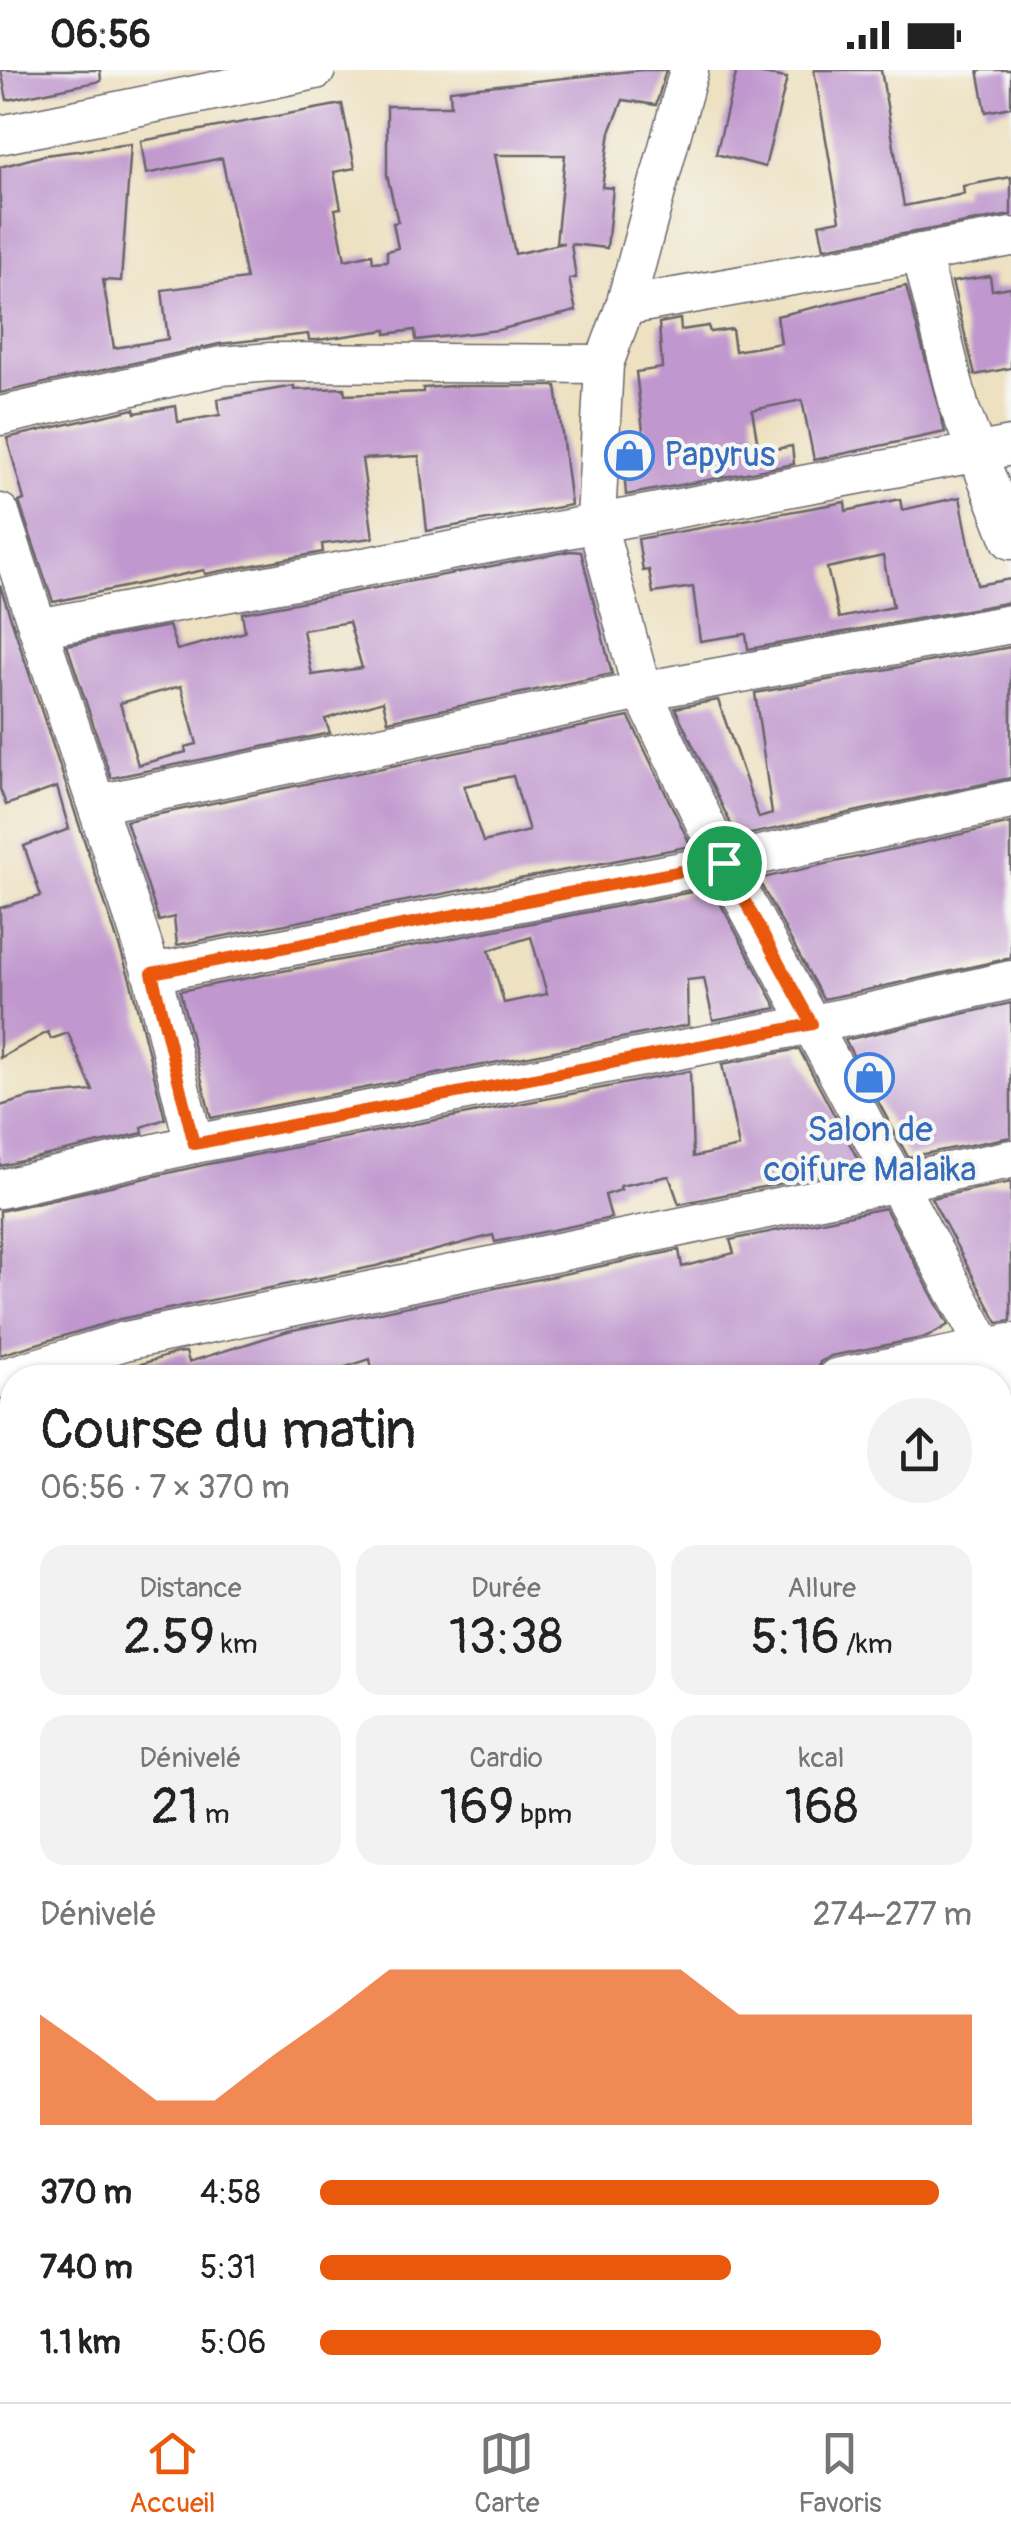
<!DOCTYPE html>
<html lang="fr">
<meta charset="utf-8">
<style>
body{margin:0;font-family:Pangolin,sans-serif;background:#f2f2f2;color:#222;height:100vh;display:flex;flex-direction:column;font-size:38px;white-space:nowrap}
*{box-sizing:border-box;margin:0}
p{font-size:32px;color:#767676}
.icon{flex:none;width:55px;height:55px;fill:none;stroke:currentColor;stroke-width:2;stroke-linecap:round;stroke-linejoin:round}
.map{position:relative;flex:1;overflow:hidden}
.side{position:absolute;left:0px;top:1295px;width:1012px;height:1038px;display:flex;flex-direction:column;background:#fff;border-radius:40px 40px 0 0;box-shadow:0 2px 8px #0004}
.side>*{flex:none}
.pin{position:absolute;display:grid;place-items:center;width:85px;height:85px;color:#fff;margin:-42px;border:5px solid #fff;border-radius:50%;box-shadow:0 2px 10px #0007}
.round{display:grid;place-items:center;flex:none;width:105px;height:105px;border-radius:52px;background:#f2f2f2}
.head{display:flex;align-items:center;justify-content:space-between;height:170px;padding:0 40px}
h1{font-size:55px;font-weight:600;line-height:75px}
.metrics{display:grid;grid-template-columns:repeat(3,1fr);gap:15px;height:170px;padding:10px 40px}
.metrics div{display:grid;align-content:center;border-radius:25px;background:#f2f2f2;text-align:center}
.metrics b{font-size:50px;font-weight:600}
.metrics small{font-size:28px;font-weight:400}
.metrics p{font-size:28px}
.chart{height:280px;padding:20px 40px}
.chart p{display:flex;justify-content:space-between}
.chart svg{width:100%;height:180px;margin-top:10px;fill:#ea580c;opacity:.7}
ul{padding:0 40px;list-style:none;font-size:32px}
li{display:grid;grid-template-columns:160px 120px 1fr;align-items:center;height:75px}
li i{height:25px;border-radius:12px;background:#ea580c}
.status{display:flex;justify-content:space-between;align-items:center;height:70px;padding:0 50px;background:#fff;direction:ltr}
.status svg{height:28px;fill:currentColor}
.dock{display:flex;justify-content:space-around;align-items:center;height:140px;border-top:2px solid #e0e0e0;background:#fff;font-size:28px;color:#767676}
.dock a{display:grid;justify-items:center;gap:5px}
.dock .active{color:#ea580c}
.map>svg:first-child{display:block}
.building{fill:#c097ce;fill-rule:evenodd}
.lines{fill:none;stroke-linecap:round;stroke-linejoin:round}
.minor-casing{stroke:#69656a;stroke-width:41}
.major-casing{stroke:#69656a;stroke-width:51}
.minor{stroke:#fff;stroke-width:38}
.major{stroke:#f0c469;stroke-width:48}
.route-casing{stroke:#fff;stroke-width:20}
.route{stroke:#ea580c;stroke-width:12}
.labels{text-anchor:middle;dominant-baseline:central;stroke-width:8;stroke-linejoin:round;paint-order:stroke}
.shop-label{font-size:35px;fill:#366cbe;stroke:#f6f6f2;text-anchor:start}
</style>
<div class="status"><b>06:56</b><svg viewBox="0 0 49 12"><path d="M0 12V9h3v3zM5 12V6h3v6zM10 12V3h3v9zM15 12V0h3v12zM26 1h20v11H26zM47 4h2v5h-2z"/></svg></div>
<div class="map">
<svg width="1011" height="2332" viewBox="0 0 1011 2332">
<rect width="100%" height="100%" fill="#f6f6f2"/>
<filter id="ink" filterUnits="userSpaceOnUse"><feTurbulence type="fractalNoise" baseFrequency=".01" numOctaves="2"/><feDisplacementMap in="SourceGraphic" scale="20" xChannelSelector="R" yChannelSelector="G"/><feConvolveMatrix kernelMatrix="1 2 1 2 8 2 1 2 1" color-interpolation-filters="sRGB"/></filter>
<filter id="wash" filterUnits="userSpaceOnUse"><feTurbulence type="fractalNoise" baseFrequency=".0048" numOctaves="4" result="noise"/><feDisplacementMap in="SourceGraphic" scale="40" xChannelSelector="R" yChannelSelector="G"/><feGaussianBlur stdDeviation="2.25" result="paint"/><feColorMatrix in="noise" values="0 0 0 0 0 0 0 0 0 0 0 0 0 0 0 0 0 1.4 0 .05"/><feComposite in="paint" operator="in"/></filter>
<g filter="url(#wash)">
<rect width="100%" height="100%" fill="#ede1c1"/>
<g id="blocks">
<!-- building -->
<g class="building">
<path d="M1 0H100L101 11 7 30Z"/>
<path d="M642 0H666L656 35 623 30 610 62 602 117 613 118 607 178 571 174 576 208 569 209 576 241 498 260 416 270 415 260 386 264V260L318 270H309L308 264 219 274 0 323V97L45 85 131 74 121 211 103 210 114 278 168 269 162 220 246 209 222 88 146 104 141 71 342 34 355 98 334 102 341 138 335 139 345 190 372 184 373 192 387 191V181L398 178 393 153 398 152 387 105V36H451L450 20ZM495 85H565L556 173H564L515 184Z"/>
<path d="M737 0 787 8 765 97 716 84Z"/>
<path d="M814 0H881L904 136 964 124 963 116 1011 107V145L824 178 819 154 840 150Z"/>
<path d="M978 0H1011V37L986 42Z"/>
<path d="M990 206 992 220 1011 217V298L975 305 952 212Z"/>
<path d="M906 216 945 362 814 390 802 330 752 340 759 382 792 376 794 394 626 425 622 373 644 369 636 302 662 298 659 253 680 249 681 260 708 256 710 262 732 259 735 281 781 273 777 246Z"/>
<path d="M294 316V320L344 318 345 325 423 322V318L453 316H556L571 435 427 461 419 386 362 389 373 468 322 474 323 482 205 504 204 500 53 532 19 432 24 430 7 368 134 339 135 343 176 336 178 352 220 345 218 329Z"/>
<path d="M960 427 977 515 1011 509V532L748 579 746 564 700 571 693 517 653 523 649 500 643 501 638 469 845 432 846 441 900 429 902 440ZM883 486 893 537 839 548 827 498Z"/>
<path d="M571 481 581 482 612 604 388 651 383 631 325 649 330 663 111 708 67 575 169 556 177 580 245 562 242 543ZM349 552 362 598 312 605 303 560ZM181 616 197 674 185 677 186 682 138 695 120 633Z"/>
<path d="M0 515 130 909 165 1049 142 1057 143 1063 0 1096V1036L31 1027 93 1021 68 963 51 969 48 962 0 988V838L41 826 24 776 69 759 57 717 6 735 0 719Z"/>
<path d="M1011 577V708L737 767 675 638 718 630 759 748 772 744 755 623Z"/>
<path d="M629 647 691 776 177 875 174 847 159 851 126 751ZM513 706 529 761 483 772 464 716Z"/>
<path d="M1011 753V888L853 923 823 929 758 809Z"/>
<path d="M712 818 777 938 713 950 704 908 687 910 688 955 211 1048 180 921ZM531 867 547 924 504 933 489 880Z"/>
<path d="M1011 933V1067L908 1087 845 970Z"/>
<path d="M799 979 862 1097 679 1134 669 1106 620 1116 621 1120 605 1125 611 1148 495 1172 493 1165 376 1196 120 1249 0 1285V1141L208 1094 690 1001 693 1087 739 1077 722 994Z"/>
<path d="M1011 1112V1251L998 1253 931 1128Z"/>
<path d="M885 1138 948 1255 927 1267 831 1286 820 1292 814 1308H803L802 1303 779 1308H433L431 1302 374 1308 370 1289 312 1308H117L116 1302 176 1283 186 1282 189 1292 288 1261 679 1180 682 1197 734 1183 730 1170Z"/>
</g>
</g>
</g>
<g filter="url(#ink)">
<use href="#blocks" fill-opacity="0" stroke="#69656a" stroke-width="2.5"/>
<g class="lines">
<defs>
<g id="minor">
<path d="M689 0 625 236 604 294 596 450 642 621 724 793 1011 1325"/>
<path d="M0 65 316 0"/>
<path d="M921 183 960 339 1011 470"/>
<path d="M625 236 1011 167"/>
<path d="M0 346 221 296 271 292 604 294"/>
<path d="M0 443 152 903 194 1074"/>
<path d="M38 558 1011 376"/>
<path d="M97 734 642 621 1011 554"/>
<path d="M152 903 724 793 1011 730"/>
<path d="M0 1119 194 1074 858 945 1011 910"/>
<path d="M836 1308 1011 1273"/>
<path d="M0 1309 125 1271 1011 1089"/>
<path d="M1000 1493 1011 1490"/>
<path d="M0 1650H12"/>
<path d="M0 1862H12"/>
<path d="M0 1994 12 1956"/>
<path d="M1000 2249 1011 2297"/>
<path d="M0 2277 12 2308"/>
<path d="M294 2320 295 2332"/>
<path d="M563 2320 565 2332"/>
<path d="M708 2320 710 2332"/>
<path d="M827 2320 830 2332"/>
</g>
<g id="major">
<path d="M0 1363 12 1383"/>
<path d="M0 1448 12 1468"/>
<path d="M1000 1955H1011"/>
</g>
</defs>
<!-- minor casing -->
<use href="#minor" class="minor-casing"/>
<!-- major casing -->
<use href="#major" class="major-casing"/>
<!-- minor -->
<use href="#minor" class="minor"/>
<!-- major -->
<use href="#major" class="major"/>
</g>
</g>
<g class="lines" filter="url(#ink)">
<defs>
<path id="route" d="M724 793 812 954 194 1074 152 903Z"/>
</defs>
<!-- route casing -->
<use href="#route" class="route-casing"/>
<!-- route -->
<use href="#route" class="route"/>
</g>
<!-- icons -->
<defs>
<symbol id="shop-ring" viewBox="-11 -11 22 22"><circle r="9.5" fill="#f6f6f2" stroke="#3f7fe0" stroke-width="1.5"/><path d="M-5-2.5h2.3a2.7 3.5 0 0 1 5.4 0H5L5.5 6h-11ZM-1.5-2.5h3a1.5 2.3 0 0 0-3 0Z" fill="#3f7fe0"/></symbol>
</defs>
<g fill-rule="evenodd">
<use href="#shop-ring" x="602" y="358" width="55" height="55"/>
<use href="#shop-ring" x="842" y="980" width="55" height="55"/>
</g>
<g class="labels">
<!-- shop labels -->
<g class="shop-label">
<text x="664" y="385">Papyrus</text>
<text x="870" y="1060" text-anchor="middle">Salon de<tspan x="870" dy="40">coifure Malaika</tspan></text>
</g>
</g>
</svg>
<div class="pin" style="left:724px;top:793px;background:#1e9e55"><svg class="icon" aria-label="arrive" viewBox="0 0 24 24"><path d="M6 21V4h12l-3 4 3 4H6"/></svg></div>
<section class="side">
<div class="head"><div><h1>Course du matin</h1><p>06:56 · 7 × 370 m</p></div><a class="round"><svg class="icon" aria-label="share" viewBox="0 0 24 24"><path d="M12 15V3M7 8l5-5 5 5M5 13v7h14v-7"/></svg></a></div>
<div class="metrics">
<div><p>Distance</p><b>2.59<small> km</small></b></div>
<div><p>Durée</p><b>13:38</b></div>
<div><p>Allure</p><b>5:16<small> /km</small></b></div>
</div>
<div class="metrics">
<div><p>Dénivelé</p><b>21<small> m</small></b></div>
<div><p>Cardio</p><b>169<small> bpm</small></b></div>
<div><p>kcal</p><b>168</b></div>
</div>
<div class="chart"><p><span>Dénivelé</span>274–277 m</p>
<svg viewBox="0 0 160 44" preserveAspectRatio="none"><path d="M0 44V17L10 27L20 38L30 38L40 27L50 17L60 6L70 6L80 6L90 6L100 6L110 6L120 17L130 17L140 17L150 17L160 17V44z"/></svg>
</div>
<ul>
<li><b>370 m</b>4:58<i style="width:95%"></i></li>
<li><b>740 m</b>5:31<i style="width:63%"></i></li>
<li><b>1.1 km</b>5:06<i style="width:86%"></i></li>
</ul>
</section>
</div>
<nav class="dock">
<a class="active"><svg class="icon" aria-label="home" viewBox="0 0 24 24"><path d="M3 11l9-7 9 7M6 9v11h12V9"/></svg>Accueil</a>
<a><svg class="icon" aria-label="map" viewBox="0 0 24 24"><path d="M3 6l6-2 6 2 6-2v14l-6 2-6-2-6 2zM9 4v14M15 6v14"/></svg>Carte</a>
<a><svg class="icon" aria-label="saved" viewBox="0 0 24 24"><path d="M7 4h10v16l-5-4-5 4z"/></svg>Favoris</a>
</nav>
